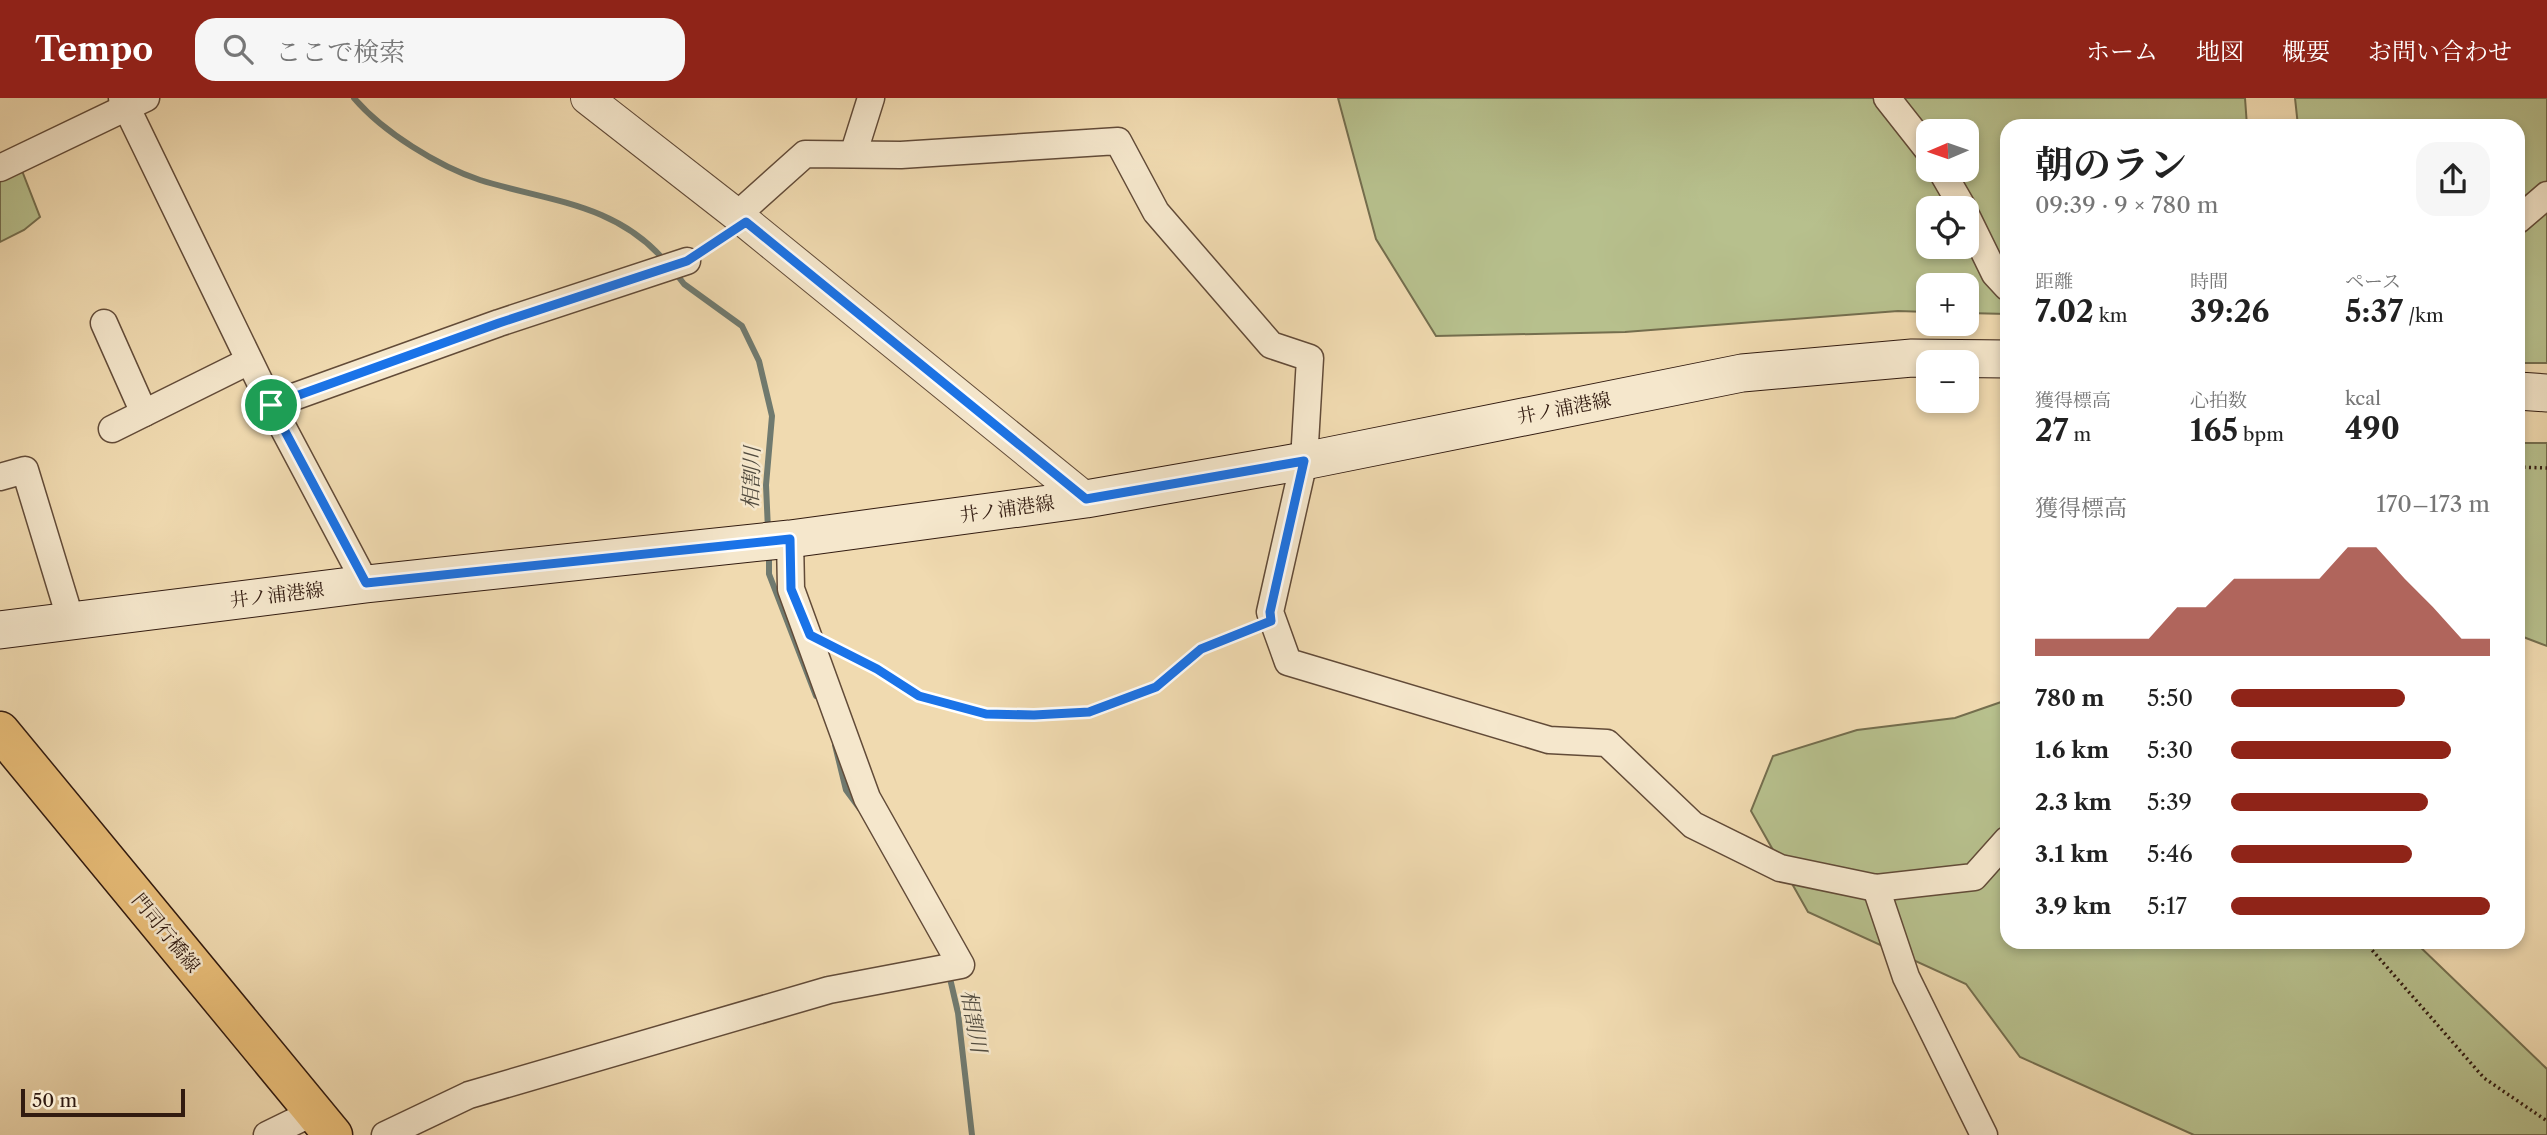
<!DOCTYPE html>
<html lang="ja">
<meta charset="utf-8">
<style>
body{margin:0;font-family:"Libre Caslon Text","Noto Serif JP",serif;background:#f6f6f6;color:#222;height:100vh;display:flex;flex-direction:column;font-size:26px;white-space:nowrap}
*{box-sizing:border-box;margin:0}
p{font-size:23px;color:#767676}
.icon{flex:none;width:38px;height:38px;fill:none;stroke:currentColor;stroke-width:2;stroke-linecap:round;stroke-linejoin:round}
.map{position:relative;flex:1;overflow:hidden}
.drawer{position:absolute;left:2000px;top:21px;width:525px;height:830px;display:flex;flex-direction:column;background:#fff;border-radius:21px;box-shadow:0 4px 10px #0003}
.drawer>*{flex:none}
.needle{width:46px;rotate:268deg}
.controls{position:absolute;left:1916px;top:21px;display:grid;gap:14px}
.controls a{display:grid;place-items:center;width:63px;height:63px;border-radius:14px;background:#fff;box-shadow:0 4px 10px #0003;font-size:35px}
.scale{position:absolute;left:21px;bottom:18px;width:164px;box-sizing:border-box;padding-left:7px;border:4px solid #321b10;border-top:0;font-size:19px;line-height:24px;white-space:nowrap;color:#321b10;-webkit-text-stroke:5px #f5e7cc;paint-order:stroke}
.pin{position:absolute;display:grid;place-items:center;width:60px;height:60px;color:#fff;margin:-30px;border:4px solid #fff;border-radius:50%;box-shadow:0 2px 7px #0007}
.round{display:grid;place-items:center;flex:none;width:74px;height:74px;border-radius:21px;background:#f6f6f6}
.head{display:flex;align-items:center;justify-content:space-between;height:119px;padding:0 35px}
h1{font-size:38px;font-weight:700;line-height:52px}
.metrics{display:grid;grid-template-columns:repeat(3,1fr);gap:10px;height:119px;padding:7px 35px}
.metrics div{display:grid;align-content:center}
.metrics b{font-size:30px;font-weight:700}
.metrics small{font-size:19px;font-weight:400}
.metrics p{font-size:19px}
.chart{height:196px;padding:14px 35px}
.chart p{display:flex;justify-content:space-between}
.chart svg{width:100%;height:126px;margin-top:7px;fill:#8f2418;opacity:.7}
ul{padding:0 35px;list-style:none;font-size:23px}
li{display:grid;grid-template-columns:112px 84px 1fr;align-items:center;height:52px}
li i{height:18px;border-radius:9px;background:#8f2418}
header{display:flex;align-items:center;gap:42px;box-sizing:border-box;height:98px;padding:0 35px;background:#8f2418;color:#fff}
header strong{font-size:33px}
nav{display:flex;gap:38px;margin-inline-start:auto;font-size:24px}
.search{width:490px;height:63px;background:#f6f6f6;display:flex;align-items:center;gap:18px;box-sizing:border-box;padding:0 24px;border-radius:21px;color:#767676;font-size:26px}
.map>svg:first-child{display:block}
.green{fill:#b7c08d;stroke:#746e4e;stroke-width:2;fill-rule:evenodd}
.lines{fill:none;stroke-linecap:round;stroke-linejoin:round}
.stream{stroke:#707a6f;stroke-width:6}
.minor-casing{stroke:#624b38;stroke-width:29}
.tertiary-casing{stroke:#624b38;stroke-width:34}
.secondary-casing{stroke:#321b10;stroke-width:39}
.primary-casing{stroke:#321b10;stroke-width:41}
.path{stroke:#321b10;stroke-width:3.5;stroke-dasharray:2 3.5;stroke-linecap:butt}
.minor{stroke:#f5e7cc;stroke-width:26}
.tertiary{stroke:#f5e7cc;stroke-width:32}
.secondary{stroke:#f5e7cc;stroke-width:37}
.primary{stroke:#e8bd78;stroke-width:38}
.route-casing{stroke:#fff;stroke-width:14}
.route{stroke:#1a73e8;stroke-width:9}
.labels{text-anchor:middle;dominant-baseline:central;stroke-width:5;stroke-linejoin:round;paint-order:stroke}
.street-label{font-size:19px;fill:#321b10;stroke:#f5e7cc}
.water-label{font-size:21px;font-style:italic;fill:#514b3f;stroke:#f5e7cc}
</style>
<header>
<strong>Tempo</strong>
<div class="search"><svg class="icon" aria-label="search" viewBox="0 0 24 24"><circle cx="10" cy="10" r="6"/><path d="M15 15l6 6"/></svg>ここで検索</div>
<nav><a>ホーム</a><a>地図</a><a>概要</a><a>お問い合わせ</a></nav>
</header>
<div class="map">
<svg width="2547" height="1037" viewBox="0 0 2547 1037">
<rect width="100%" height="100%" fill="#f0dab0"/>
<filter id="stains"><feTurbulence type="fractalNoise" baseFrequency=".00286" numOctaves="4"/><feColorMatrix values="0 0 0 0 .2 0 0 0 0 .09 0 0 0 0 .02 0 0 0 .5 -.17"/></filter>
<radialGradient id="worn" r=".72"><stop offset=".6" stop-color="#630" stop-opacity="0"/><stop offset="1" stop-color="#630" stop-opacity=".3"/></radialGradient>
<!-- green -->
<g class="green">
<path d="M1338 0H2245L2247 28H2007V216L1967 215V187H1928V214L1898 213 1625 234 1436 238 1376 141ZM1928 33H1967V72H1928ZM1928 110H1967V149H1928Z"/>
<path d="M2295 0H2547V265H2518V28H2298Z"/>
<path d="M19 65 40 119 24 132 0 144V74Z"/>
<path d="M2518 345H2547V548L2518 537Z"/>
<path d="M2007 602V844H2415L2547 971V1037H2194L2020 959 1966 886 1808 814 1751 713 1773 658 1857 632 1955 620Z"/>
</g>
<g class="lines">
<!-- stream -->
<g class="stream">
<path d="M354 0C383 34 438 68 480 82 547 103 615 105 664 162"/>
<path d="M674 173 684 186 742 228 759 263 772 318 766 387 768 432"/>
<path d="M769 456V476L816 598"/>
<path d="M835 647 846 692 860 711"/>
<path d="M949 876 958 915 972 1037"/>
</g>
<defs>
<g id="minor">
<path d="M122 0 271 307 366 486"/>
<path d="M1887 0 1928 52"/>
<path d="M854 54 871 0"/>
<path d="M0 70 146 0"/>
<path d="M1941 72 1963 110"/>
<path d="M737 117 805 56 901 57 1118 43 1156 114 1271 247 1310 260 1304 363 1270 514 1288 564 1549 642 1607 645 1693 727 1780 770 1876 790 1974 779 2007 742"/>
<path d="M1967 119 1995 176 2007 189"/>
<path d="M2518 122 2547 97"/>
<path d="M104 225 144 315"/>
<path d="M271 307 499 225 687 163"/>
<path d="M112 331 249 263"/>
<path d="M0 379 25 372 71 523"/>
<path d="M1876 790 1906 879 1984 1037"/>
<path d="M267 1037 314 1014"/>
<path d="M385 1037 469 997 829 892 961 867 867 700 791 491 790 441"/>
</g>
<path id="tertiary" d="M587 0 737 117 1086 401"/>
<g id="secondary">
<path d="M2518 293 2547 295"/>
<path d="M0 532 366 486 790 441 1086 401 1304 363 1742 275 1912 260 2007 261"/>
</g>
<path id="primary" d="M0 633 333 1037"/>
</defs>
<!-- minor casing -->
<use href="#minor" class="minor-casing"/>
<!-- tertiary casing -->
<use href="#tertiary" class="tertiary-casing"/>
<!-- secondary casing -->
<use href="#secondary" class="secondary-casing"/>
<!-- primary casing -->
<use href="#primary" class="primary-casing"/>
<!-- path -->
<g class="path">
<path d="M706 151 723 140"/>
<path d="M2518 369 2547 370"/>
<path d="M840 552 919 598 986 616 1034 617 1089 613 1156 589 1201 551 1250 531"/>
<path d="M2365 844 2484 980 2547 1023"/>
</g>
<!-- minor -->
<use href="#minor" class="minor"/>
<!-- tertiary -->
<use href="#tertiary" class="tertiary"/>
<!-- secondary -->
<use href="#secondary" class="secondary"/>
<!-- primary -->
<use href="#primary" class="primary"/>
</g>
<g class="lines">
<defs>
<path id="route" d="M746 124 1086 401 1304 363 1270 514 1271 523 1201 551 1156 589 1089 614 1034 617 986 616 919 598 877 571 810 537 791 491 790 441 366 485 271 307 499 225 687 163Z"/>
</defs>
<!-- route casing -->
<use href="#route" class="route-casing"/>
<!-- route -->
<use href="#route" class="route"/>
</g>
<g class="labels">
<!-- street labels -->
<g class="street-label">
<text transform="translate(1564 310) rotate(-11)">井ノ浦港線</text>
<text transform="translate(1007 411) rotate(-8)">井ノ浦港線</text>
<text transform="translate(277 497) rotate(-7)">井ノ浦港線</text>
<text transform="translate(166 835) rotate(51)">門司行橋線</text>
</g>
<!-- water labels -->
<g class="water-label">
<text transform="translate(751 380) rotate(-88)">相割川</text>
<text transform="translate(974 923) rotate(80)">相割川</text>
</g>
</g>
<rect width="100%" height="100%" filter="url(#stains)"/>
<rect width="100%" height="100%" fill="url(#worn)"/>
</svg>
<div class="controls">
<a><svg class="needle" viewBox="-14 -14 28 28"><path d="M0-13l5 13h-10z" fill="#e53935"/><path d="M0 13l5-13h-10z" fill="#767676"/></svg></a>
<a><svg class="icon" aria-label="locate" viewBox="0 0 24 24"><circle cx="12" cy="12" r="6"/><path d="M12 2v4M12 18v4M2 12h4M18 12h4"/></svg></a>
<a>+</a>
<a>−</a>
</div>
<div class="scale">50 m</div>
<div class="pin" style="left:271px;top:307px;background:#1e9e55"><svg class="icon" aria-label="arrive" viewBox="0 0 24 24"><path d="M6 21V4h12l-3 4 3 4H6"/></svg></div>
<section class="drawer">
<div class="head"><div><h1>朝のラン</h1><p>09:39 · 9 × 780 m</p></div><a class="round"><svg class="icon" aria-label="share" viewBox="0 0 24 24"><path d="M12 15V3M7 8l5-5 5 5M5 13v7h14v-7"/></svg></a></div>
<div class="metrics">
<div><p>距離</p><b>7.02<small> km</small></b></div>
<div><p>時間</p><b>39:26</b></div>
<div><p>ペース</p><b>5:37<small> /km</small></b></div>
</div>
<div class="metrics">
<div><p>獲得標高</p><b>27<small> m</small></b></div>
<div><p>心拍数</p><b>165<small> bpm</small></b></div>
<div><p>kcal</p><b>490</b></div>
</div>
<div class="chart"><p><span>獲得標高</span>170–173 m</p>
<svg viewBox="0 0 160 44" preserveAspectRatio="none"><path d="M0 44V38L10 38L20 38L30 38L40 38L50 27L60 27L70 17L80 17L90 17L100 17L110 6L120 6L130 17L140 27L150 38L160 38V44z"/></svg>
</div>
<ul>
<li><b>780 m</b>5:50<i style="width:67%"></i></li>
<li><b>1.6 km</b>5:30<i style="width:85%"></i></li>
<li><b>2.3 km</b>5:39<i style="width:76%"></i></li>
<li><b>3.1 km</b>5:46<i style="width:70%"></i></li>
<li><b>3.9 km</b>5:17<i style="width:100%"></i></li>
</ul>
</section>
</div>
